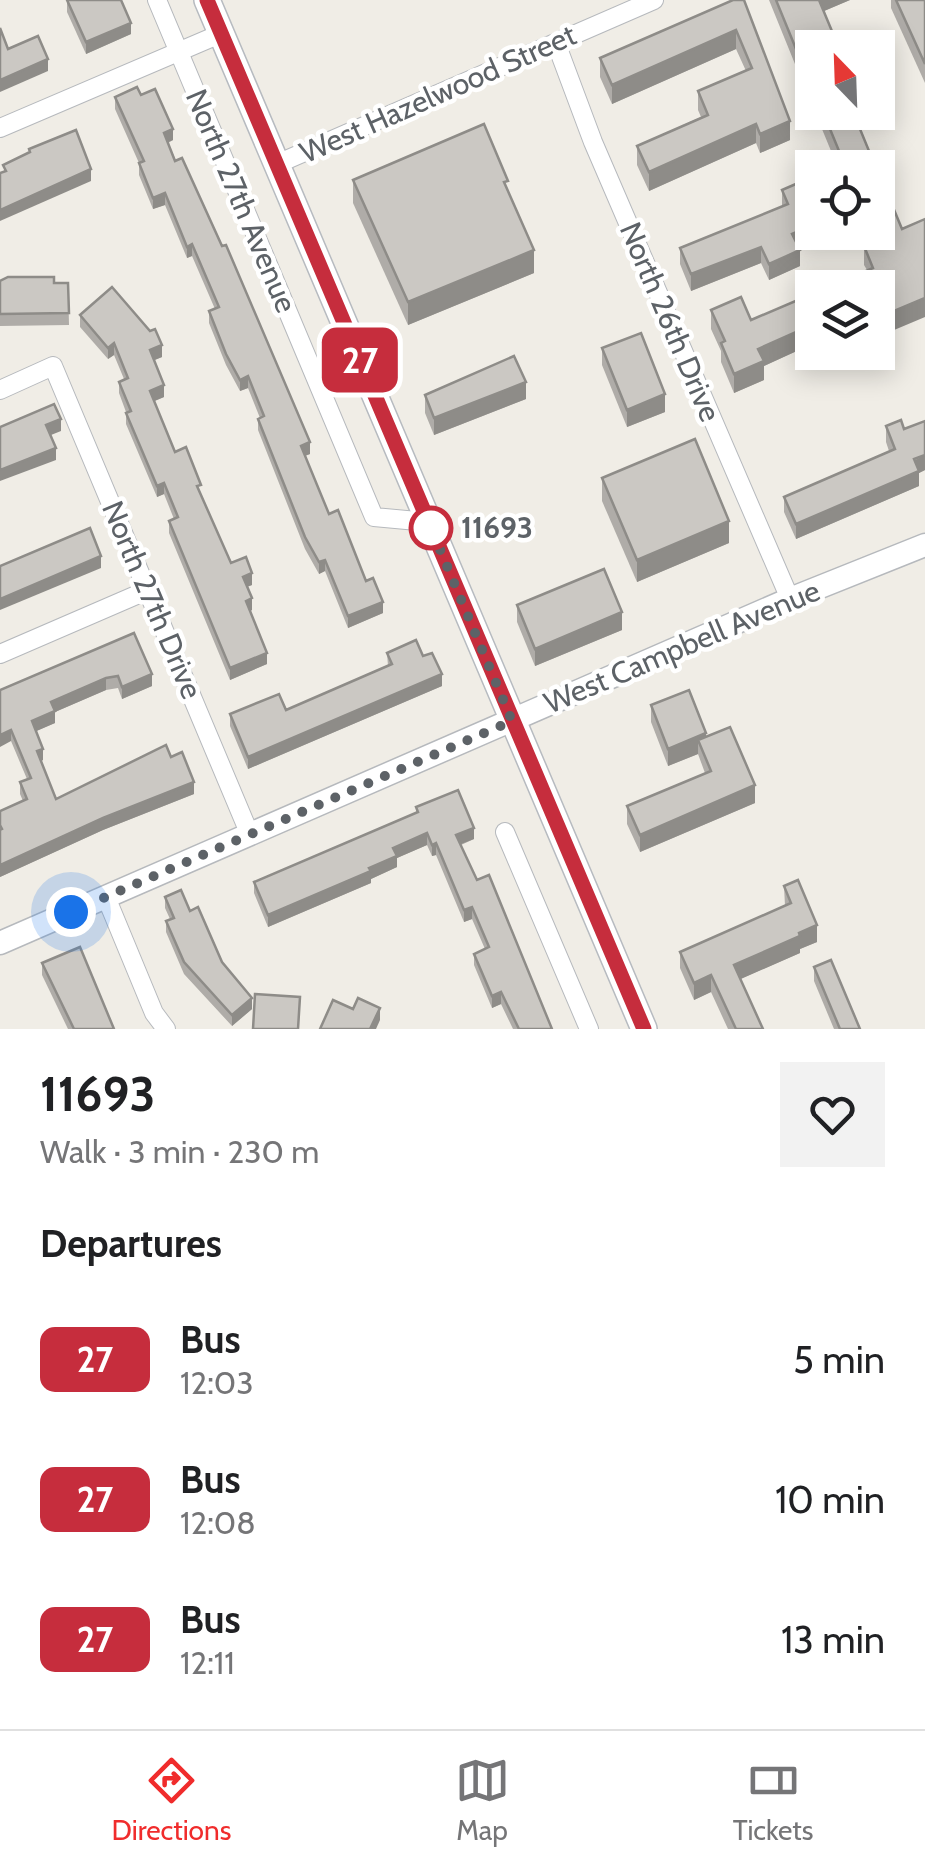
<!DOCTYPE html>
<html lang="en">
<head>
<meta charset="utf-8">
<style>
	body { margin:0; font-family:Cabin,sans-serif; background:#f2f2f2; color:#202124; height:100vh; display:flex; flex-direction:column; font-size:38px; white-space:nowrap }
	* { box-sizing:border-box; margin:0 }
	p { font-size:32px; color:#757577 }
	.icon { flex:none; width:55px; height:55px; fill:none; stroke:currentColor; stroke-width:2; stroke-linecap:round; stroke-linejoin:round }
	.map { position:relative; height:1029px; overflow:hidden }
	.drawer { display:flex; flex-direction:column; background:#fff; flex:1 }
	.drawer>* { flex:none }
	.badge { padding:0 20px; border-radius:15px; font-size:35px; line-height:65px }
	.needle { width:65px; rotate:337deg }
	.controls { position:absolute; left:795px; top:30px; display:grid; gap:20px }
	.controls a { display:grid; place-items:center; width:100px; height:100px; border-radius:0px; background:#fff; box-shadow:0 5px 25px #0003; font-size:50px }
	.you { position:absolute; width:50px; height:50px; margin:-25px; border:8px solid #fff; border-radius:50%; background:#1a73e8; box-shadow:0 0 0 15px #1a73e833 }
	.map>.badge { position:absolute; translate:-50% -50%; box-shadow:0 0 0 5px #fff }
	h2 { padding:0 40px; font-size:38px; line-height:90px }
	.round { display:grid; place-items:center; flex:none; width:105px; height:105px; border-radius:0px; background:#f2f2f2 }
	.summary { display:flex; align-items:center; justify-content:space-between; height:170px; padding:0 40px }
	h1 { font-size:48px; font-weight:700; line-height:75px }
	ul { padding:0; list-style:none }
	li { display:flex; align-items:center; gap:30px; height:140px; padding:0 40px }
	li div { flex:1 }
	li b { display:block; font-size:38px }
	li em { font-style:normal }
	li .badge { min-width:110px; font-weight:700; text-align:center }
	.menu { display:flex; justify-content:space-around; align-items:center; height:140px; border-top:2px solid #e0e0e0; background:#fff; font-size:28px; color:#757577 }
	.menu a { display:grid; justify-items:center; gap:5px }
	.menu .on { color:#f02c2c }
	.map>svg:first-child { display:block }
</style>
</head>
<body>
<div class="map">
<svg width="925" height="1029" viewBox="0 0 925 1029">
	<rect width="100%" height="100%" fill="#f0ede6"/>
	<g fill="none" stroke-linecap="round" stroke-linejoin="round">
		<defs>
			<g id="minor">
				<polyline points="157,0 374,517 428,522"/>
				<polyline points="556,43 593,142 790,599"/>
				<polyline points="0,128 220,34"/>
				<polyline points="277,164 654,0"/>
				<polyline points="0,390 53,366 250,835"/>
				<polyline points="0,654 148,590"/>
				<polyline points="505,832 589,1029"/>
				<polyline points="106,897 154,1013 166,1029"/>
			</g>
			<polyline id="tertiary" points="0,943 790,599 925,545"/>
			<polyline id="secondary" points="207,0 644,1029"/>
		</defs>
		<use href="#minor" stroke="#b6b9bd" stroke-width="20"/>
		<use href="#tertiary" stroke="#b6b9bd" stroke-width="25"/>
		<use href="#secondary" stroke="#b7bbc0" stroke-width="28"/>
		<use href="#minor" stroke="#fff" stroke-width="18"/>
		<use href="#tertiary" stroke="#fff" stroke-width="22"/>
		<use href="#secondary" stroke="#fff" stroke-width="25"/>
	</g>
	<g fill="#afaca8">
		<polygon points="67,0 131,34 86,54 67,12"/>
		<polygon points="733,0 790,140 760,153 756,143 649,191 637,165 637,146 701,117 698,110 698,91 746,71 736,49 612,104 600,77 600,58"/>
		<polygon points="769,0 850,0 824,11 812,48 812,106"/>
		<polygon points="891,0 925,0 925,83 891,8"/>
		<polygon points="141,95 173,140 168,143 310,454 305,456 329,514 383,613 348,628 325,571 319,574 305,549 258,430 258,419 260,418 248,388 240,391 226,365 209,323 209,311 215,309 192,256 187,258 165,205 153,209 139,175 139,163 115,109 115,97"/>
		<polygon points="815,112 854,112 876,168 838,168"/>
		<polygon points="353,180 508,191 534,273 408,325 353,203"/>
		<polygon points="782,190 812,225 811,225 811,242 798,247 800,266 769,280 761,263 691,291 680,264 680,248 782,206"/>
		<polygon points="902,229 887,333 879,315 878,316 878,288 864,265 864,246 870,243 865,232"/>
		<polygon points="0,281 68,283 69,325 0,326"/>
		<polygon points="812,294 812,344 764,366 764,380 734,393 721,362 721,351 711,329 711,310 751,320"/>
		<polygon points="80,315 162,357 154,360 164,397 154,401 175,452 201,496 231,563 252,585 247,587 252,610 250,611 267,664 230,680 169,533 169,521 174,519 164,494 157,497 126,424 126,412 119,393 119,382 124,379 114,355 108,359 80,327"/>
		<polygon points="602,348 665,412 627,427 602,365"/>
		<polygon points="425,395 526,399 434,435 425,413"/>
		<polygon points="925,421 925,470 919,473 919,486 796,539 784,512 784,497 889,451 886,442 886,426 904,429"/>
		<polygon points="602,478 729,543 637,582 602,501"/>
		<polygon points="517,605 622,630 535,666 517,622"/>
		<polygon points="134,633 152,686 122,699 118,688 106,690 55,712 55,723 36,731 43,760 41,761 56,799 171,757 194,794 103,830 0,877 0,811 23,801 20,794 20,782 27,779 11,741 0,690"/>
		<polygon points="387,653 423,656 442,686 248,769 230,726 230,714 286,710 388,666"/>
		<polygon points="651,705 706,737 755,803 640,852 627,824 627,806 705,773 698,754 668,766 651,722"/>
		<polygon points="416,807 474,839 461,845 477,880 552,1029 513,1029 501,1004 492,1008 474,965 474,954 485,949 472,919 464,922 436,855 432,856 427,845 397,858 397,867 371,879 371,883 268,927 254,893 254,882 416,813"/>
		<polygon points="784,886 817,942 800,949 800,953 740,979 763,1029 728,1029 711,992 694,1000 680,968 680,952 785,906"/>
		<polygon points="165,897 190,911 252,1009 232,1026 184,974 166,932 166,921 170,919 165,908"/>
		<polygon points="42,963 114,1029 68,1029 42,975"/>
		<polygon points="814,967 860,1029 834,1029 814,981"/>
	</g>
	<g fill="#8e8c88">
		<polygon points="817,0 850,0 817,14"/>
		<polygon points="131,23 131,34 86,54 86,42"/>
		<polygon points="736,30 736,49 612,104 612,85"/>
		<polygon points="48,59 48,71 0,92 0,80"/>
		<polygon points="790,121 790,140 760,153 760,134"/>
		<polygon points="756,124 756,143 649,191 649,172"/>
		<polygon points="173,129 173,140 164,144 164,133"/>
		<polygon points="91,169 91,181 0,221 0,210"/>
		<polygon points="165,193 165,205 153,209 153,198"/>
		<polygon points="812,209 812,225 805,228 805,212"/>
		<polygon points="811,226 811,242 792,250 792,234"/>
		<polygon points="192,244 192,256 187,258 187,247"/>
		<polygon points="761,247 761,263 691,291 691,274"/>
		<polygon points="534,250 534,273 408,325 408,302"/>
		<polygon points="800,250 800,266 769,280 769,264"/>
		<polygon points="879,296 879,315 878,316 878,297"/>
		<polygon points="925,298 925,317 887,333 887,314"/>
		<polygon points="812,325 812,344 764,366 764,380 734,393 734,374 758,349"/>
		<polygon points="114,343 114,355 108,359 108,348"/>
		<polygon points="162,345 162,357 150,362 150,350"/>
		<polygon points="248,376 248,388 240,391 240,380"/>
		<polygon points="526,382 526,399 434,435 434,418"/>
		<polygon points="164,385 164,397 150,403 150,391"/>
		<polygon points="665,394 665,412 627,427 627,410"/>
		<polygon points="61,419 61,431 46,437 46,425"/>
		<polygon points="310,442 310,454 301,457 301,446"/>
		<polygon points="56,448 56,460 0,481 0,470"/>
		<polygon points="925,455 925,470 919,473 919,486 796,539 796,524"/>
		<polygon points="164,483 164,494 157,497 157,486"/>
		<polygon points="729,521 729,543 637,582 637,560"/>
		<polygon points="101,556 101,568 0,610 0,599"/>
		<polygon points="325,560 325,571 319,574 319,562"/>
		<polygon points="252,573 252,585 243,588 243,577"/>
		<polygon points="252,598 252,610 246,613 246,601"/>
		<polygon points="383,602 383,613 348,628 348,616"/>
		<polygon points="622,612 622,630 535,666 535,649"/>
		<polygon points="267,653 267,664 230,680 230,668"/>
		<polygon points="152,674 152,686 122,699 122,687"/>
		<polygon points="442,674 442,686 248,769 248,757"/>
		<polygon points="106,678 106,690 55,712 55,723 32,733 32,721 51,702"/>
		<polygon points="11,730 11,741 0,747 0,735"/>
		<polygon points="706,733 706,751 698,740 698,754 668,766 668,749"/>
		<polygon points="43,749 43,760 37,763 37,751"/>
		<polygon points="194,782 194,794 103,830 0,877 0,865 103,818"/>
		<polygon points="755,785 755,803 640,852 640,835"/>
		<polygon points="474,828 474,839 456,846 456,835"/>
		<polygon points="427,833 427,845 397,858 397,867 371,879 371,883 268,927 268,915 369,868 393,848"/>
		<polygon points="436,843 436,855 432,856 432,845"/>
		<polygon points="472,907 472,919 464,922 464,910"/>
		<polygon points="817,925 817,942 800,949 800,953 734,982 734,965"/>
		<polygon points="711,975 711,992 694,1000 694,983"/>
		<polygon points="501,992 501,1004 492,1008 492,996"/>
		<polygon points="252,998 252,1009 232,1026 232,1015"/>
		<polygon points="380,1008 380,1020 376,1029 370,1029"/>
	</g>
	<g fill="#cbc8c3" stroke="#8e8c88" stroke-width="2.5">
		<polygon points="67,0 121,0 131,23 86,42"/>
		<polygon points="733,0 744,0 790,121 760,134 756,124 649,172 637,146 708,115 698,91 752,68 736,30 612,85 600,58"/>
		<polygon points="776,0 819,0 839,48 812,48 812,88"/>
		<polygon points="896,0 925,0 925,64"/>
		<polygon points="0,28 8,49 38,36 48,59 0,80"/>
		<polygon points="137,87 141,95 155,89 173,129 164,133 175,161 182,158 222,246 226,245 310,442 301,446 329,514 338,510 366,581 373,578 383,602 348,616 325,560 319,562 305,537 258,419 264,416 248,376 240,380 226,354 209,311 219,307 192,244 187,247 165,193 153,198 139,163 144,161 115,97"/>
		<polygon points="823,112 853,112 876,168 846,168"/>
		<polygon points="484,124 508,181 504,182 534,250 408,302 353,180"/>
		<polygon points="76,130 91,169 0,210 0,173 6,171 3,165 30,152 29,149"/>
		<polygon points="878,171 902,229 925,219 925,298 887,314 879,296 878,297 878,288 827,288 873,268 864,246 876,240 873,232 878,232"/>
		<polygon points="812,177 812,209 805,212 811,226 792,234 800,250 769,264 761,247 691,274 680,248 788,204 782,190"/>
		<polygon points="8,277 54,277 54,283 68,283 69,313 0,314 0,281"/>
		<polygon points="112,287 150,331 155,329 162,345 150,350 164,385 150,391 175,452 186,447 201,485 197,486 231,563 246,557 252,573 243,577 252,598 246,601 267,653 230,668 169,521 178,517 164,483 157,486 126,413 131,411 119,382 128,378 114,343 108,348 80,315"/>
		<polygon points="812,294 812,325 758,349 764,361 734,374 721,343 725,341 711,310 741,297 751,320"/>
		<polygon points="641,333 665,394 627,410 602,348"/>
		<polygon points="514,356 526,382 434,418 425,395"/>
		<polygon points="54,404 61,419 46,425 56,448 0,470 0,427"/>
		<polygon points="901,420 904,429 925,421 925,455 914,459 919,471 796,524 784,497 895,449 886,426"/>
		<polygon points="695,439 729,521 637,560 602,478"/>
		<polygon points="90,528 101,556 0,599 0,566"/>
		<polygon points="604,569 622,612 535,649 517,605"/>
		<polygon points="134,633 152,674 122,687 118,676 106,678 51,702 55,711 32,721 43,749 37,751 56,799 166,745 171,757 182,752 194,782 103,818 0,865 0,830 2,829 0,825 0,811 27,799 20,782 31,778 11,730 0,735 0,690"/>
		<polygon points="416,640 423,656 432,653 442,674 248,757 230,714 279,694 286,710 392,664 387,653"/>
		<polygon points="689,690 706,733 668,749 651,705"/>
		<polygon points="730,727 755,785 640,835 627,806 711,771 698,740"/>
		<polygon points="458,790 474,828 456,835 477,880 489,875 552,1029 519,1029 501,992 492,996 474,954 489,947 472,907 464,910 436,843 432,845 427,833 393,848 397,856 369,868 371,871 268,915 254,882 418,812 416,807"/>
		<polygon points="798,880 817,925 799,933 800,936 734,965 763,1029 736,1029 711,975 694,983 680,952 791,903 784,886"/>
		<polygon points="181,890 190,911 198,907 222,962 252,998 232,1015 184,962 166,921 174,918 165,897"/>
		<polygon points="80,947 114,1029 74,1029 42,963"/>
		<polygon points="831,960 860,1029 840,1029 814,967"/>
		<polygon points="255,994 300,997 298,1029 253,1029"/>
		<polygon points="358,998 380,1008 370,1029 320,1029 333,1000 353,1009"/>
	</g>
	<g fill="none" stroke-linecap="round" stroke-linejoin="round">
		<defs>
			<polyline id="line" points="207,0 644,1029"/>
		</defs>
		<use href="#line" stroke="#fff" stroke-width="22"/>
		<use href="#line" stroke="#c62d3d" stroke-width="15"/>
		<polyline stroke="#5d6267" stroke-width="10" stroke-dasharray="0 18" points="71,912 512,721 431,528"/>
	</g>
	<circle fill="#fff" stroke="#c62d3d" stroke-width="5" cx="431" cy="528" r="20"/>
	<g text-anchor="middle" stroke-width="9" stroke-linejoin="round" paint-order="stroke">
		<g font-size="30" fill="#5d6267" stroke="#fff">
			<text transform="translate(438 94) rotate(-24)" y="10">West Hazelwood Street</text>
			<text transform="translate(241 201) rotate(67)" y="10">North 27th Avenue</text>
			<text transform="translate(670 322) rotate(67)" y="10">North 26th Drive</text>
			<text transform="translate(152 600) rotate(67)" y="10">North 27th Drive</text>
			<text transform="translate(682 647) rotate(-23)" y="10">West Campbell Avenue</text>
		</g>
		<g font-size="30" font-weight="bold" fill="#5d6267" stroke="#fff" text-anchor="start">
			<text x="461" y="538">11693</text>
		</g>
	</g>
</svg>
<div class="controls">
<a><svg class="needle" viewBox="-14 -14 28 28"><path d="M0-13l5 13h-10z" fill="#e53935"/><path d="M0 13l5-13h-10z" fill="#757577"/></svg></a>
<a><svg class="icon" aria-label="locate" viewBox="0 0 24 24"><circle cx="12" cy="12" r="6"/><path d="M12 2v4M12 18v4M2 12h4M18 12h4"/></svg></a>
<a><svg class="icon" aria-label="layers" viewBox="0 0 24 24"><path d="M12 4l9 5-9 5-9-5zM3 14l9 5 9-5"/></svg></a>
</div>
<div class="you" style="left:71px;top:912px"></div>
<b class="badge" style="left:360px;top:360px;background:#c62d3d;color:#fff">27</b>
</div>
<section class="drawer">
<div class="summary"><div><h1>11693</h1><p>Walk · 3 min · 230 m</p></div><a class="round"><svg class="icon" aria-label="heart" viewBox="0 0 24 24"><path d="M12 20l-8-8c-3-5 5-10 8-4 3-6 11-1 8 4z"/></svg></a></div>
<h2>Departures</h2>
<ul>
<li><span class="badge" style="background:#c62d3d;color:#fff">27</span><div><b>Bus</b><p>12:03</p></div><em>5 min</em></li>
<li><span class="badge" style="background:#c62d3d;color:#fff">27</span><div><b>Bus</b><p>12:08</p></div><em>10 min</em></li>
<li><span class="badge" style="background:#c62d3d;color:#fff">27</span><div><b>Bus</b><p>12:11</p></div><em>13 min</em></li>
</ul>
</section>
<nav class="menu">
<a class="on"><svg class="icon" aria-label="directions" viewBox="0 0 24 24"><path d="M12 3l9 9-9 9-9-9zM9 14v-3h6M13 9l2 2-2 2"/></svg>Directions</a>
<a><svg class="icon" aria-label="map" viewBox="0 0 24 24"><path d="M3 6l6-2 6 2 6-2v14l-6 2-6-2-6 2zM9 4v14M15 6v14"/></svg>Map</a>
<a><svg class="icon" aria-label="tickets" viewBox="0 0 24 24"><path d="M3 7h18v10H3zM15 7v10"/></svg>Tickets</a>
</nav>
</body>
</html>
